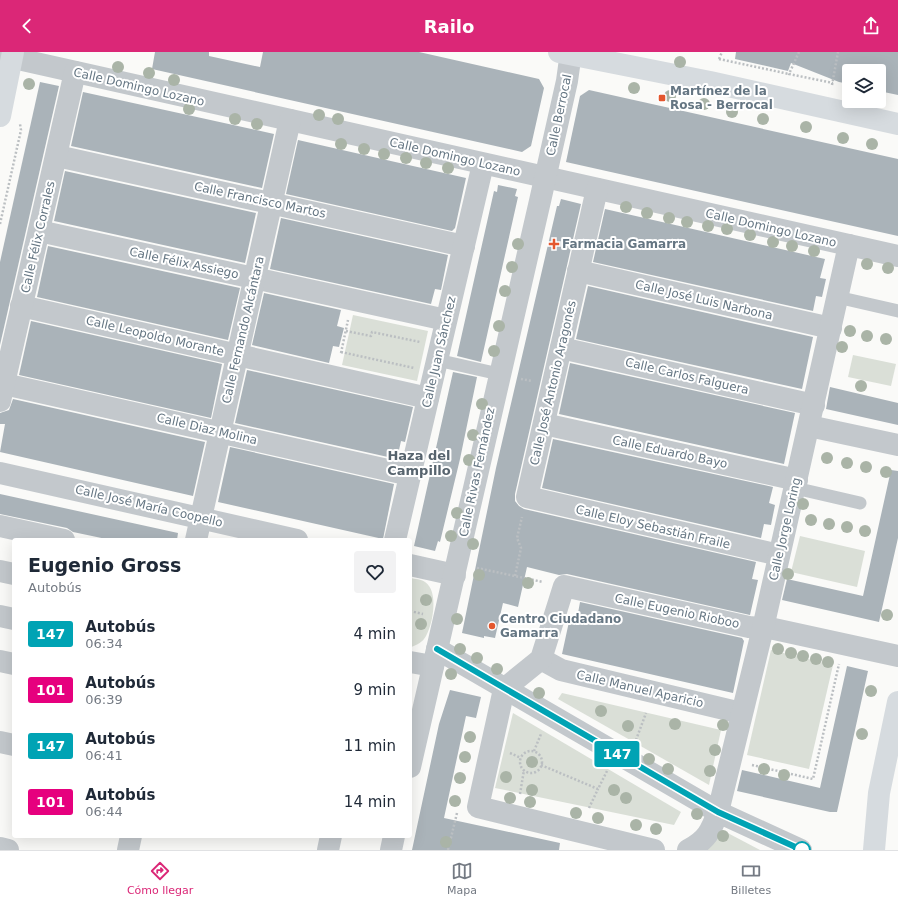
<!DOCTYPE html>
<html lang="es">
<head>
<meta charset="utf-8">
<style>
	body { margin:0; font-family:"DejaVu Sans",sans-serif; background:#f2f2f3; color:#1f2937; height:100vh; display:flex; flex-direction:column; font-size:15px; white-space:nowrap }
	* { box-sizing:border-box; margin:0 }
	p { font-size:13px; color:#747a83 }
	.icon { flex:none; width:22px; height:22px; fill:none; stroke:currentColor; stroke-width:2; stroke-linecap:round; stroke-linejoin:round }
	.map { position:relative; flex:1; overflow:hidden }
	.panel { position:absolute; left:12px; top:486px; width:400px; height:300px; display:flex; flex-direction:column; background:#fff; border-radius:4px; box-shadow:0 4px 16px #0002 }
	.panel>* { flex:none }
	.badge { padding:0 8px; border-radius:3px; font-size:14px; line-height:26px }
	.tools { position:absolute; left:842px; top:12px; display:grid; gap:8px }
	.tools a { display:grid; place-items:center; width:44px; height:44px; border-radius:4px; background:#fff; box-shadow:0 4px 16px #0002; font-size:20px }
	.map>.badge { position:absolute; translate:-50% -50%; box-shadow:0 0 0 2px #fff }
	.round { display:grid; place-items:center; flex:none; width:42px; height:42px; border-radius:4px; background:#f2f2f3 }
	.head { display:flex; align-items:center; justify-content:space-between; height:68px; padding:0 16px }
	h1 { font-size:19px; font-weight:800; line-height:30px }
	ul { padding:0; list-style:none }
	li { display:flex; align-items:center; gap:12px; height:56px; padding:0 16px }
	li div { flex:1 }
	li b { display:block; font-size:15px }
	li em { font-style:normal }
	li .badge { min-width:44px; font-weight:700; text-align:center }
	header { display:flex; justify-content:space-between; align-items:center; height:52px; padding:0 16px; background:#db2777; color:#fff; font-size:18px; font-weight:800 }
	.menu { display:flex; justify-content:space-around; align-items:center; height:56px; border-top:1px solid #e0e1e3; background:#fff; font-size:11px; color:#747a83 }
	.menu a { display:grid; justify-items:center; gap:2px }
	.menu .active { color:#db2777 }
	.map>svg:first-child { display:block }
</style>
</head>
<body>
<header><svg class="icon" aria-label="back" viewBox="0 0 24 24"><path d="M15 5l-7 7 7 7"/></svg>Railo<svg class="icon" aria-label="share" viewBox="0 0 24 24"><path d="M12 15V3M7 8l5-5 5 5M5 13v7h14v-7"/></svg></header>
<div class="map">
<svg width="898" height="798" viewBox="0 0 898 798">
	<rect width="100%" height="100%" fill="#fafaf8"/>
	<g fill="#dadfd7">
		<polygon points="353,263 428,279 417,329 342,313"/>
		<polygon points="853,303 896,312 891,334 848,325"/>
		<polygon points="800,484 865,499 857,535 791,520"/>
		<path d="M410 526C415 527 421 527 425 530 439 539 433 572 426 584 423 590 417 593 411 595Z"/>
		<polygon points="771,598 833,613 809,717 747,703"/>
		<polygon points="562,641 721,678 709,733 558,647"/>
		<polygon points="513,661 681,760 674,773 495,736"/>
		<polygon points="722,778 760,798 705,798"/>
	</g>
	<g fill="#aab3b9">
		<polygon points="155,0 209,0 209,4 260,15 263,0 419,0 539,27 544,36 531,94 522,100 152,17"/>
		<polygon points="736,0 898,0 898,43 879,39 879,19 849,19 849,32 839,30 791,11 788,19 735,7"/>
		<polygon points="40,30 59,34 0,293 0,210"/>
		<polygon points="589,38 898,107 898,184 566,110 580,44"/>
		<polygon points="83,40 274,82 262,136 71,94"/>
		<polygon points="298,88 466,126 455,176 452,179 286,142"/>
		<polygon points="65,119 256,161 245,211 54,169"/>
		<polygon points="498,133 517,137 515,144 518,145 481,310 457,304 494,139 497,140"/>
		<polygon points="561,147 581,152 515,442 515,449 519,454 524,457 756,510 752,527 758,528 750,563 567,522 559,523 527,515 518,555 503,551 495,586 484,584 484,586 462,581 496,416 557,154 559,154"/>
		<polygon points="605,157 825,207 820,226 826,227 822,245 816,244 813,259 593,210"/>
		<polygon points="281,166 448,203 441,238 435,237 431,252 270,217"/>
		<polygon points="48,194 240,236 228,288 37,245"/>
		<polygon points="588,234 813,285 802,337 576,287"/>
		<polygon points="264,241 341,258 337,274 344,276 339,295 333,294 329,311 252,293"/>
		<polygon points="31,269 222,312 211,366 19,323"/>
		<polygon points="570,311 795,361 784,412 559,362"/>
		<polygon points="247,318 413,355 405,390 401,389 397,407 235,371"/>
		<polygon points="453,320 477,325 460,407 440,490 438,489 435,499 414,494"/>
		<polygon points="830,335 898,351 898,373 826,357"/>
		<polygon points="13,347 205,390 193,444 0,400 5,372 0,372 0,361 9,358"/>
		<polygon points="553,387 773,435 769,451 775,453 771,473 764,472 761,486 542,436"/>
		<polygon points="230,395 394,432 383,487 218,450"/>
		<polygon points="891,418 898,419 898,486 879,570 782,548 787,527 863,544"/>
		<polygon points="0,442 178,481 177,488 111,488 73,480 67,476 0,462"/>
		<polygon points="580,550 742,586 744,589 733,641 562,602 570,565 577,567"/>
		<polygon points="847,614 868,619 837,760 830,760 737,739 742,718 820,736"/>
		<polygon points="450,638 481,645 476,666 466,664 444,766 560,791 559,798 412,798 439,672"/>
	</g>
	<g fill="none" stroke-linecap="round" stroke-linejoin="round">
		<g stroke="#bbbfc2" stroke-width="2.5" stroke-dasharray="2 2" stroke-linecap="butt">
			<polyline points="799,0 789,22 833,31"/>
			<polyline points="719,7 789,22"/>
			<polyline points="719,7 722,0"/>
			<polyline points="832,33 838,0"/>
			<polyline points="0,172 21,78 20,72"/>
			<polyline points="346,279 371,284 372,280 420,290"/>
			<polyline points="341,300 414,316"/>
			<polyline points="341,301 348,268"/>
			<polyline points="521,327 532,329"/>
			<polyline points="477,516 543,530"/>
			<polyline points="515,524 521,496 517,486 522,465"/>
			<polyline points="410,559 423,562"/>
			<polyline points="636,688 646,661"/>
			<polyline points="534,699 541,682"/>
			<circle cx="531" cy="710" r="11"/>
			<polyline points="510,701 521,706"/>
			<polyline points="541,713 598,737 607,719"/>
			<polyline points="752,713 813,727 839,612"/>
			<polyline points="520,742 524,718"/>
			<polyline points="589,756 598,737"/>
			<polyline points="448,798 457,761"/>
		</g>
		<g stroke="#c3c8cc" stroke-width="13">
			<polyline points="837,245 898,259"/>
			<polyline points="437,308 499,322"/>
			<polyline points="795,436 860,451"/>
		</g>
		<g stroke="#c3c8cc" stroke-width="22">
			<polyline points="0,3 898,204"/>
			<polyline points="57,104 464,194"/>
			<polyline points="597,137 527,445 779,503"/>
			<polyline points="39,179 446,268"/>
			<polyline points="578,219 831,276"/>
			<polyline points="21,254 428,346"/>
			<polyline points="561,296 814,353"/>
			<polyline points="4,332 410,423"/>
			<polyline points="0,349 75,20"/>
			<polyline points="544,372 797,428"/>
			<polyline points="809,374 898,393"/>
			<polyline points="0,421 297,488"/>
			<polyline points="0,474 64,488"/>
			<polyline points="196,488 290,68"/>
			<polyline points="395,488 483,112"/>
			<polyline points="410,513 455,523"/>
			<polyline points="0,519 14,522"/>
			<polyline points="0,564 14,567"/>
			<polyline points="437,597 718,760 801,798"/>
			<polyline points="541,607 561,618 741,661"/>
			<polyline points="0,609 14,612"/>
			<polyline points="410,610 433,614"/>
			<polyline points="0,690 14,693"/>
			<polyline points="410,715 540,149 567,29 571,0"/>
			<polyline points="0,796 8,798"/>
			<polyline points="128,798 131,784"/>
			<polyline points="328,798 331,784"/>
			<polyline points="391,798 394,784"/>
			<polyline points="654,798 478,755 504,637 541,607 564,534 749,575 774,577 898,604"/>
			<path d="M688 798C707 788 711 779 718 760L763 576 849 193"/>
		</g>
		<g stroke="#d6dbdf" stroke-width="22">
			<polyline points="559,0 710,30 898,72"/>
			<polyline points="874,798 879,741 898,650"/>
		</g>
		<polyline stroke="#d6dbdf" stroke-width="22" points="0,64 13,0"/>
	</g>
	<g fill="#aab4a7">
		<circle cx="680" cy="10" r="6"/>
		<circle cx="118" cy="15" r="6"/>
		<circle cx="149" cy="21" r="6"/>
		<circle cx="174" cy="28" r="6"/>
		<circle cx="29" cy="32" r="6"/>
		<circle cx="634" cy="36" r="6"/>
		<circle cx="670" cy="44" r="6"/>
		<circle cx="704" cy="52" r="6"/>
		<circle cx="189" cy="57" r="6"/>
		<circle cx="732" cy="60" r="6"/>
		<circle cx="319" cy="63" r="6"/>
		<circle cx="235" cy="67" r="6"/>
		<circle cx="338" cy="67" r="6"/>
		<circle cx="763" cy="67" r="6"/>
		<circle cx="257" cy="72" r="6"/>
		<circle cx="806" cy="75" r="6"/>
		<circle cx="843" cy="86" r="6"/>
		<circle cx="341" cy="92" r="6"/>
		<circle cx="872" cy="92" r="6"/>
		<circle cx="364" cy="97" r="6"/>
		<circle cx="384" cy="102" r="6"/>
		<circle cx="406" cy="106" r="6"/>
		<circle cx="426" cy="111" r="6"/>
		<circle cx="448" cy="116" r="6"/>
		<circle cx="626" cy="155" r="6"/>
		<circle cx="647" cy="161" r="6"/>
		<circle cx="669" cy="166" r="6"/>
		<circle cx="687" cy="170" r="6"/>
		<circle cx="708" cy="174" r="6"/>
		<circle cx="727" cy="177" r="6"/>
		<circle cx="750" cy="183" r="6"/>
		<circle cx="773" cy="190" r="6"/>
		<circle cx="518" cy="192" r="6"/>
		<circle cx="792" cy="194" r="6"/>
		<circle cx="814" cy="199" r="6"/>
		<circle cx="867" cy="212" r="6"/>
		<circle cx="512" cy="215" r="6"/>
		<circle cx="888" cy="216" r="6"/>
		<circle cx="505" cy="239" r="6"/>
		<circle cx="499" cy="274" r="6"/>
		<circle cx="850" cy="279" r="6"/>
		<circle cx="867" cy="284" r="6"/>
		<circle cx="886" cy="287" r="6"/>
		<circle cx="842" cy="295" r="6"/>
		<circle cx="494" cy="299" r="6"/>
		<circle cx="861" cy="334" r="6"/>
		<circle cx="482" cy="352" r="6"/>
		<circle cx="473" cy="383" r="6"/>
		<circle cx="827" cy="406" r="6"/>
		<circle cx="469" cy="408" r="6"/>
		<circle cx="847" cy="411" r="6"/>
		<circle cx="866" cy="415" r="6"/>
		<circle cx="886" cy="420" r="6"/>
		<circle cx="803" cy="452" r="6"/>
		<circle cx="457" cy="461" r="6"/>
		<circle cx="811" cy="468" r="6"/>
		<circle cx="829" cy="472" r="6"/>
		<circle cx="847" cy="475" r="6"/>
		<circle cx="865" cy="479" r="6"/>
		<circle cx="451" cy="484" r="6"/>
		<circle cx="473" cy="492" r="6"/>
		<circle cx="788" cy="522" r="6"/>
		<circle cx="479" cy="523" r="6"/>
		<circle cx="528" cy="531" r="6"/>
		<circle cx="426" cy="548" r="6"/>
		<circle cx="887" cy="563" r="6"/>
		<circle cx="457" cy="567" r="6"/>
		<circle cx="421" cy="572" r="6"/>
		<circle cx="460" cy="597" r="6"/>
		<circle cx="778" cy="597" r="6"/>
		<circle cx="791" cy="601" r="6"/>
		<circle cx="803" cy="604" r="6"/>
		<circle cx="477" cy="606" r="6"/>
		<circle cx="816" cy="607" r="6"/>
		<circle cx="828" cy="610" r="6"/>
		<circle cx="497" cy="617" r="6"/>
		<circle cx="451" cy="622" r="6"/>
		<circle cx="871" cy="639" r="6"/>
		<circle cx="539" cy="641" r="6"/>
		<circle cx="601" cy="659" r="6"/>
		<circle cx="675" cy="672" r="6"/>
		<circle cx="723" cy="673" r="6"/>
		<circle cx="628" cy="674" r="6"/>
		<circle cx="862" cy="682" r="6"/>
		<circle cx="470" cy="685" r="6"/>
		<circle cx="715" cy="698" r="6"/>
		<circle cx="465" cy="705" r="6"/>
		<circle cx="649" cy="707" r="6"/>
		<circle cx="532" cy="710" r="6"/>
		<circle cx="668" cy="717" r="6"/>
		<circle cx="764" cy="717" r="6"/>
		<circle cx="710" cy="719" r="6"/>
		<circle cx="784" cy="723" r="6"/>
		<circle cx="506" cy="725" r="6"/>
		<circle cx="460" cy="726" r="6"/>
		<circle cx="532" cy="738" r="6"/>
		<circle cx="614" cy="738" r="6"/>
		<circle cx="510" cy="746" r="6"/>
		<circle cx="626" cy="746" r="6"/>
		<circle cx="455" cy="749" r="6"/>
		<circle cx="530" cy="750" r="6"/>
		<circle cx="576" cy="761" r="6"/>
		<circle cx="697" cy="762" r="6"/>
		<circle cx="598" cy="766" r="6"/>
		<circle cx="636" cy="773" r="6"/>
		<circle cx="656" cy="777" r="6"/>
		<circle cx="723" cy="784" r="6"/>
		<circle cx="446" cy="790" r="6"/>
	</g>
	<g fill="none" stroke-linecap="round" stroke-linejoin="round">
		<defs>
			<polyline id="line" points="437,597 718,760 802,798"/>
		</defs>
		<use href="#line" stroke="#fff" stroke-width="9"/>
		<use href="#line" stroke="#00a3b4" stroke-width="6"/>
	</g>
	<g fill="#e4572e" stroke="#fff" stroke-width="1.5">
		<rect x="658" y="42" width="8" height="8" rx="2"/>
		<path d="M552 186h4v4h4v4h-4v4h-4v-4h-4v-4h4z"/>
		<circle cx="492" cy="574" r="4"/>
	</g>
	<circle fill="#fff" stroke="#00a3b4" stroke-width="2" cx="802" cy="798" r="8"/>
	<g text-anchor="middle" stroke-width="4" stroke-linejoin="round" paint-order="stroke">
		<g font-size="12" fill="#657683" stroke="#fff">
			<text transform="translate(139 35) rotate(13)" y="4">Calle Domingo Lozano</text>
			<text transform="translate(559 63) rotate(-78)" y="4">Calle Berrocal</text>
			<text transform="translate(455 105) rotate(13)" y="4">Calle Domingo Lozano</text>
			<text transform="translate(260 148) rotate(12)" y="4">Calle Francisco Martos</text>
			<text transform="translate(771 176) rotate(13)" y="4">Calle Domingo Lozano</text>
			<text transform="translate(38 185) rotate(-77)" y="4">Calle Félix Corrales</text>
			<text transform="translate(184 211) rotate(12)" y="4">Calle Félix Assiego</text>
			<text transform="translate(704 248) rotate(13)" y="4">Calle José Luis Narbona</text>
			<text transform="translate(243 278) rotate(-77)" y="4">Calle Fernando Alcántara</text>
			<text transform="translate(155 284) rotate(13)" y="4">Calle Leopoldo Morante</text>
			<text transform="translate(439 300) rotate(-77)" y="4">Calle Juan Sánchez</text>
			<text transform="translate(687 324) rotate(13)" y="4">Calle Carlos Falguera</text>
			<text transform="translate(553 331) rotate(-77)" y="4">Calle José Antonio Aragonés</text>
			<text transform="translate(207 377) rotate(13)" y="4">Calle Diaz Molina</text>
			<text transform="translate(670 400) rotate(12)" y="4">Calle Eduardo Bayo</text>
			<text transform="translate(477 420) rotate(-78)" y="4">Calle Rivas Fernández</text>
			<text transform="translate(149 454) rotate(13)" y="4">Calle José María Coopello</text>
			<text transform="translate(653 475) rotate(13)" y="4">Calle Eloy Sebastián Fraile</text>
			<text transform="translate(785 477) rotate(-77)" y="4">Calle Jorge Loring</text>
			<text transform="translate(677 559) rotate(12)" y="4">Calle Eugenio Rioboo</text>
			<text transform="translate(640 637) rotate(13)" y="4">Calle Manuel Aparicio</text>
		</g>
		<g font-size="12" font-weight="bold" fill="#657683" stroke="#fff" text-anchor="start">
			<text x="670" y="43">Martínez de la<tspan x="670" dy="14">Rosa - Berrocal</tspan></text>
			<text x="562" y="196">Farmacia Gamarra</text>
			<text x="500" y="571">Centro Ciudadano<tspan x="500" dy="14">Gamarra</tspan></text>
		</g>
		<g font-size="13" font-weight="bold" fill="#57646e" stroke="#fff">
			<text x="419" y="408">Haza del<tspan x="419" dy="15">Campillo</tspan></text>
		</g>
	</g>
</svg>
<div class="tools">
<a><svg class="icon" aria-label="layers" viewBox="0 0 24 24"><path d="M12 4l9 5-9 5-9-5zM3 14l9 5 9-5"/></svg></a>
</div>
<b class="badge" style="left:617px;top:702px;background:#00a3b4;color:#fff">147</b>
<section class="panel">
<div class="head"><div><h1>Eugenio Gross</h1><p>Autobús</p></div><a class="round"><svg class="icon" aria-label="heart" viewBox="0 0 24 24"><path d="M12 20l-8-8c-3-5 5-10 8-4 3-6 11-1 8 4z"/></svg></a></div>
<ul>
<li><span class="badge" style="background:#00a3b4;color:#fff">147</span><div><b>Autobús</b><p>06:34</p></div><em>4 min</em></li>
<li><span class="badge" style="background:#e6007e;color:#fff">101</span><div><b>Autobús</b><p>06:39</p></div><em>9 min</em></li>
<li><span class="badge" style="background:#00a3b4;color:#fff">147</span><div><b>Autobús</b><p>06:41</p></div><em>11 min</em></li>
<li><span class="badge" style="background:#e6007e;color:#fff">101</span><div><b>Autobús</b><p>06:44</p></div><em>14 min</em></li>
</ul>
</section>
</div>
<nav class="menu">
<a class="active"><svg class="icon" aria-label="directions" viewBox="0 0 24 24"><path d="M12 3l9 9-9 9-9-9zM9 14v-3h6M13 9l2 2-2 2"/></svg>Cómo llegar</a>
<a><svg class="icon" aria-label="map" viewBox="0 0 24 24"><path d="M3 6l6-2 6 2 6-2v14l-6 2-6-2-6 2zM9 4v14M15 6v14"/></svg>Mapa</a>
<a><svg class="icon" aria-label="tickets" viewBox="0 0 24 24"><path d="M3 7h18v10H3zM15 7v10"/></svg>Billetes</a>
</nav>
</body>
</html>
